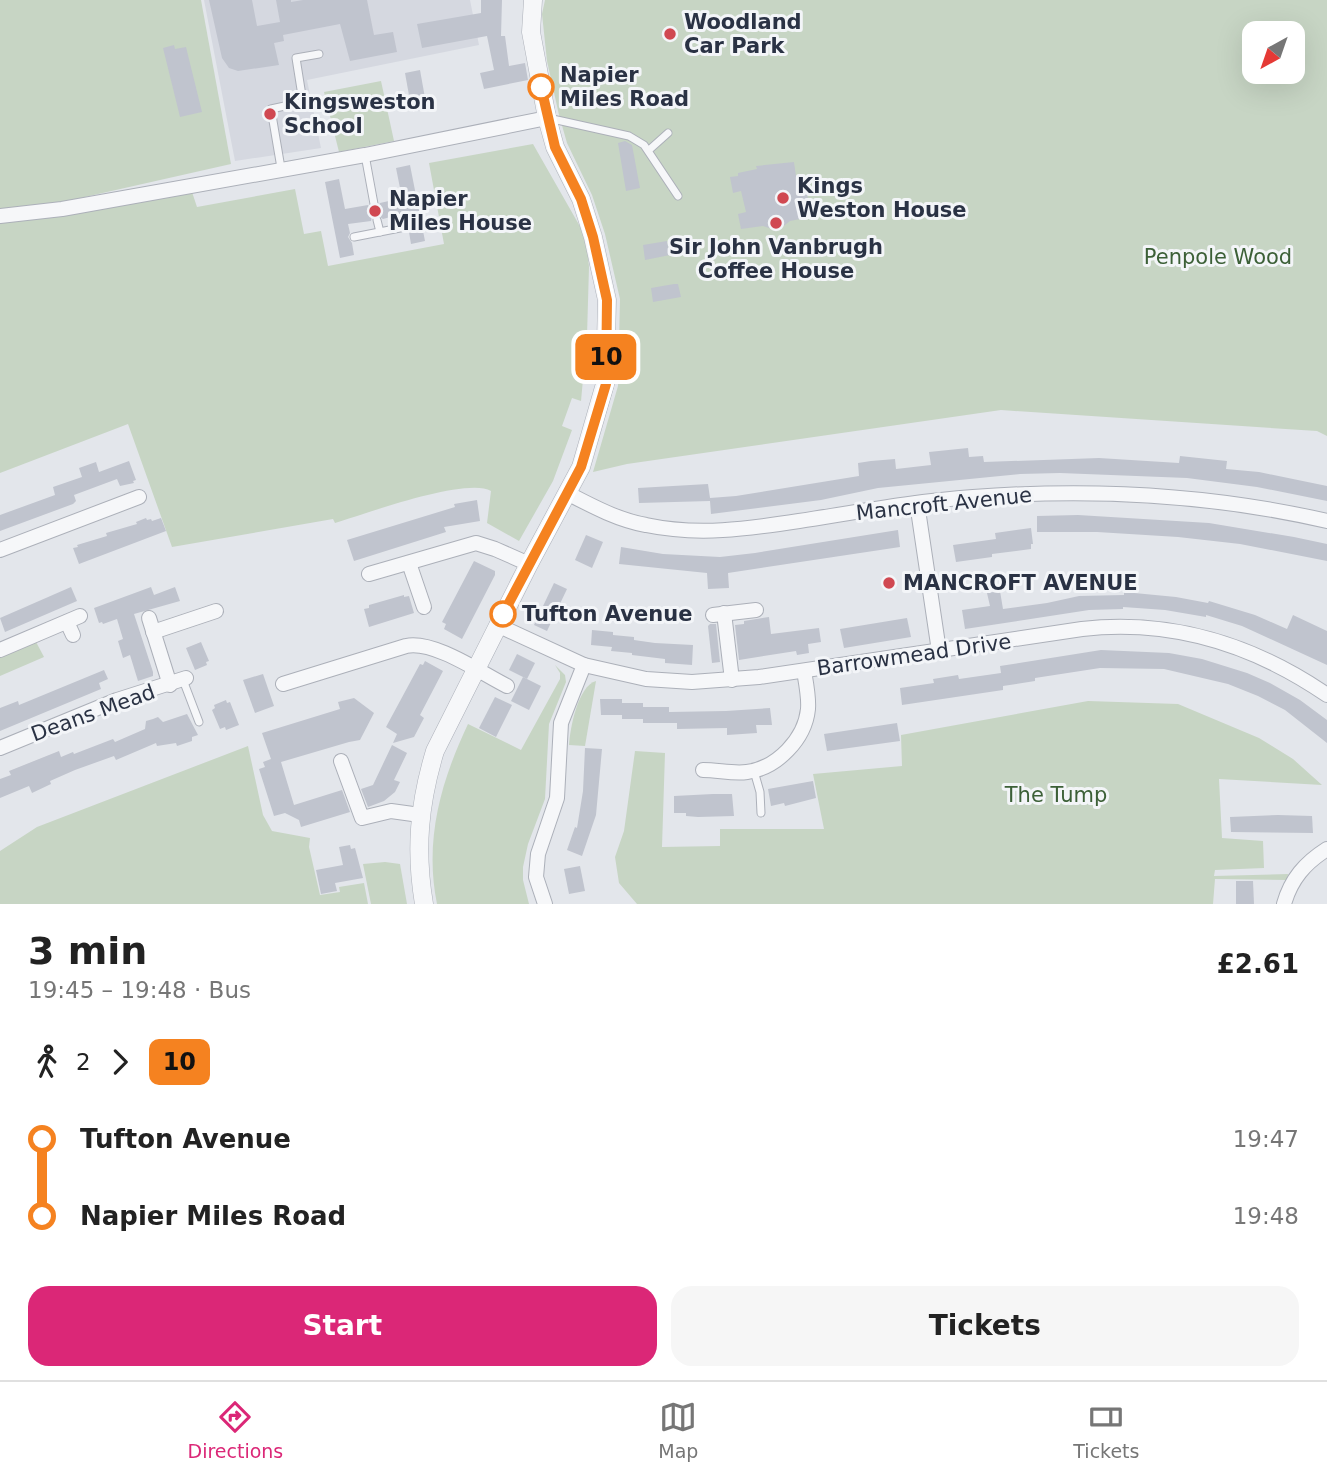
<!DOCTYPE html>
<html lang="en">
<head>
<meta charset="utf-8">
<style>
	body { margin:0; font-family:"DejaVu Sans",sans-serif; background:#f6f6f6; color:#222; height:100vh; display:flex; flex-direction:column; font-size:26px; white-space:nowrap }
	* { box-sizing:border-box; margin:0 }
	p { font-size:23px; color:#767676 }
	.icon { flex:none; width:38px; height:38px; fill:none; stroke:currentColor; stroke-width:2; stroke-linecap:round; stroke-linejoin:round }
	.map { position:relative; height:904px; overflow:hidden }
	.panel { display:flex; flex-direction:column; background:#fff; flex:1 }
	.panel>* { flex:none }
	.badge { padding:0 14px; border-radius:10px; font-size:24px; line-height:46px }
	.needle { width:46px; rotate:220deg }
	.fabs { position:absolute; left:1242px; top:21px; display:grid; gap:14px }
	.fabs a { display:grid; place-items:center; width:63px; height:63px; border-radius:14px; background:#fff; box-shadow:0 7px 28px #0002; font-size:35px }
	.map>.badge { position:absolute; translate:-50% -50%; box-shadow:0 0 0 4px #fff }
	.legs { display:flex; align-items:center; gap:10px; height:77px; padding:0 28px; font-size:23px }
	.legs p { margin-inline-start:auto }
	.headline { display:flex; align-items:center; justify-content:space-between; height:119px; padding:0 28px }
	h1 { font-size:38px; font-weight:700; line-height:52px }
	.cta { display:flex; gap:14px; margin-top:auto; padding:14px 28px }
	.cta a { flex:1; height:80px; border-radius:21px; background:#db2777; color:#fff; font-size:28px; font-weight:700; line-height:80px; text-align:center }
	.cta a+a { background:#f6f6f6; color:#222 }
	ul { padding:0 28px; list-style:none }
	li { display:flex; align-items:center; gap:24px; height:77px; font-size:26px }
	li i { display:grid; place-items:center; width:10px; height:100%; margin:0 9px; background:currentColor }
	li i::after { content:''; width:18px; height:18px; margin:-9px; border:5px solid; border-radius:50%; background:#fff }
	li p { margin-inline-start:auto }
	li:first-child i { background:linear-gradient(#0000 50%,currentColor 0) }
	li:last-child i { background:linear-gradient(currentColor 50%,#0000 0) }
	.menu { display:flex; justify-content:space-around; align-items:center; height:98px; border-top:2px solid #e0e0e0; background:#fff; font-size:19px; color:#767676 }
	.menu a { display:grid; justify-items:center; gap:4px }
	.menu .active { color:#db2777 }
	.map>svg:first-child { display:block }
</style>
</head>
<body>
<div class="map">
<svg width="1327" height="904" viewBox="0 0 1327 904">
	<rect width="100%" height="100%" fill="#e3e6eb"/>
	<polygon fill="#d5d8e0" points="204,0 470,0 479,45 307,80 321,148 235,161"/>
	<g fill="#c7d5c4" fill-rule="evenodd">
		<polygon points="0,0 201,0 231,164 45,206 0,211"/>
		<path d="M545 0H1327V436L1317 431 1001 410 627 464 593 472 618 386 620 299 605 234 592 195 567 143 559 115 547 61 542 14ZM1255 33H1293V72H1255Z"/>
		<polygon points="381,81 394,141 339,152 324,92"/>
		<path d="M533 144 586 237 589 267 587 336 581 401 572 398 562 426 572 430 553 481 519 541 487 523 491 491C466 477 365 514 335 523L333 519 172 547 128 424 0 473V222L192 192 197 207 295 189 304 234 321 231 328 266 444 244 429 163Z"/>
		<polygon points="35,640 44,657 0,676 0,656"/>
		<path d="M555 665 565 675 566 682 549 724 545 799 528 844 523 867V880L529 904H437C424 840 441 781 468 724L521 750 560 679V673Z"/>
		<path d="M596 681 585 746 569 745C570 728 578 686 596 681Z"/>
		<polygon points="1088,701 1178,704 1259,738 1293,759 1322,785 1219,779 1222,838 1263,841 1264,868 1215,870 1214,876 1288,874 1287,880 1215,879 1213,904 637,904 619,883 615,857 624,831 635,751 665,753 662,847 720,846 720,829 824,829 813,774 902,766 901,735"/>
		<polygon points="248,746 263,815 272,831 310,838 309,847 320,895 340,892 339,887 364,883 368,904 0,904 0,851 37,827"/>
		<polygon points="385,862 400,864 407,904 371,904 363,864"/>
	</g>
	<g fill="#c0c4ce">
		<polygon points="209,0 252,0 257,26 280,22 276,0 291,0 291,2 303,0 367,0 374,35 393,32 397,52 350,61 340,24 283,35 284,41 274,43 279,65 238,71 229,68 222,58"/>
		<polygon points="481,0 502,0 501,36 505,36 509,66 525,63 528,80 484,89 480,73 494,70 487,36 422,48 417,24 481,13"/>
		<polygon points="174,45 175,49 186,47 202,112 180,117 163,48"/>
		<polygon points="420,70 427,109 412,112 405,73"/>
		<polygon points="625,141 632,145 640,188 626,191 618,143"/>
		<polygon points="794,162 796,176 803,175 809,203 802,204 805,218 790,221 780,229 775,230 763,226 741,229 738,214 746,212 741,191 733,193 730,177 738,176 738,173 757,169 756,166"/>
		<polygon points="410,165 425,241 411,244 409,232 411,227 407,221 405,213 383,219 376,214 372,216 371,221 348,224 350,233 348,237 352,243 354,255 340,258 325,182 339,179 345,209 368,205 371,209 376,210 380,203 402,198 396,168"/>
		<polygon points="667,241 670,255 645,260 643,245"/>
		<polygon points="674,284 678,284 681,297 653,302 651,288"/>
		<polygon points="968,448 969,457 983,456 984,462 1099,458 1179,463 1180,456 1227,461 1226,469 1259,472 1327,486 1327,501 1257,487 1187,478 1060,473 1020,474 878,488 821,500 711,514 710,501 639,503 638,488 708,484 710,498 736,496 859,476 858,463 871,461 895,459 896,469 931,465 929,452"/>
		<polygon points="129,461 136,480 133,481 134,483 120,486 117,479 74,495 76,501 73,504 0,531 0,515 55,495 53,487 82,477 79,468 96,462 99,472"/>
		<polygon points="477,500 480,521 444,527 446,532 354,561 347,540 455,507 454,504"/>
		<polygon points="1078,515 1209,523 1294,537 1327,544 1327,561 1240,544 1178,537 1097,532 1037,532 1037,516"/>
		<polygon points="146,518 147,520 151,519 152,521 161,518 166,531 79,564 73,548 78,547 77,545 107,536 106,533 137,524 136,522"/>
		<polygon points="1031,528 1033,544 1031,544 1031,549 992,554 992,557 956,562 953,545 996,539 995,533"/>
		<polygon points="898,530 900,547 728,573 729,588 708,589 707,573 619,564 621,547 663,554 720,557 755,553"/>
		<polygon points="586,535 603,542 592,568 575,560"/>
		<polygon points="474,561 495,571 495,575 462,639 444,629 446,624 442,622"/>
		<polygon points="554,583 567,589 547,631 534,625"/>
		<polygon points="71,587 77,601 5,632 0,618"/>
		<polygon points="151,587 154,595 175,587 180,601 134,614 153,672 153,676 138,681 130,655 123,658 118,641 123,639 117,619 103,624 102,622 99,623 94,608"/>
		<polygon points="1000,591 1003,609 1047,603 1079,596 1124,595 1124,592 1176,597 1208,603 1209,601 1255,615 1287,629 1293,615 1327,631 1327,665 1242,626 1206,615 1206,617 1165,610 1123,607 1123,609 1089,610 965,629 962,610 990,606 987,593"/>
		<polygon points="404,595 404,597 409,596 414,613 369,627 364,609 369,608 369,605"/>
		<polygon points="769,617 771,634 819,628 821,642 808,644 809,653 797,655 796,651 739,660 735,625 744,624 744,621"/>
		<polygon points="907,618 911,637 844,648 840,629"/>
		<polygon points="710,624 716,624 720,662 712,663 708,626"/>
		<polygon points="592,630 613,632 613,635 634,637 634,640 655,643 693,645 692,665 665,663 665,659 632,655 632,653 611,651 612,647 591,645"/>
		<polygon points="201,642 209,661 206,662 207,665 195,670 186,648"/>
		<polygon points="1101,650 1169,653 1202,659 1247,673 1270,683 1300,700 1327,720 1327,743 1285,710 1258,696 1228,684 1164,669 1100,668 1035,678 1035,681 1003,686 1003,690 902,705 900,688 934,683 933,679 958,675 959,679 1001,673 1000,666"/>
		<polygon points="517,654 535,663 527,679 509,670"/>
		<polygon points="425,661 443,671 420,715 424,718 414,737 393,743 397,734 386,727 420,664 423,665"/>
		<polygon points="104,670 108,679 99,683 101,689 0,731 0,708 18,701 19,705"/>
		<polygon points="263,674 274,706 255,713 243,680"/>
		<polygon points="523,677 541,686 529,710 511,701"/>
		<polygon points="495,697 512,705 496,737 479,728"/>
		<polygon points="354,698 374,713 360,740 349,742 281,762 294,805 342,790 350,812 301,827 299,820 285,813 274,816 259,769 265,767 263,762 271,759 262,733 340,709 338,702"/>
		<polygon points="600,699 622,699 622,703 643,703 643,707 669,707 669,712 726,711 770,708 772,725 756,725 757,733 727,735 727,728 677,729 677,723 643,723 643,719 622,719 622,715 601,715"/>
		<polygon points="226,700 227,703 230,702 239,725 226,730 225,727 220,729 212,710 215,708 214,705"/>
		<polygon points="187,714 198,735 192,737 192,741 177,746 176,743 157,746 156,743 116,760 114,756 75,770 50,781 51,784 32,793 29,786 0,798 0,779 11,775 9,771 59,751 61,757 73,752 74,754 113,739 115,742 145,729 146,721 153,719 158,717 163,722"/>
		<polygon points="897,723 900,741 827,751 824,734"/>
		<polygon points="392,745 407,753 394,780 400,782 395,792 384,801 368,807 361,789 373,785"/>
		<polygon points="585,748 602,749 596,815 582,856 567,850 575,827 577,828 583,791"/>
		<polygon points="813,781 816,798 785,806 784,803 771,806 768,789"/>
		<polygon points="713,794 732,794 734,816 698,817 686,816 686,813 674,813 674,796"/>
		<polygon points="1278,815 1312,816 1313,833 1231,832 1230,817"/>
		<polygon points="350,845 351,849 355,848 363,878 335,883 337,891 321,894 316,870 343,865 339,847"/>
		<polygon points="580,866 585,891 569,894 564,869"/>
		<polygon points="1236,881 1253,881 1254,904 1236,904"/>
	</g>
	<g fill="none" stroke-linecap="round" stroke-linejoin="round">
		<defs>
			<g id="service">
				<polyline points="548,118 629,136 644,145 678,196"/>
				<polyline points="649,150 668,133"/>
				<polyline points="365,155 374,204"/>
				<polyline points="281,168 271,109 303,102 296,58 319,54"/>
				<polyline points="377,220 380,232"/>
				<polyline points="354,237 405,227"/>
				<polyline points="183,680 199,722"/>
				<polyline points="754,771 760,792 761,813"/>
			</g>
			<g id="minor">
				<polyline points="0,216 62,209 365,155 547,118"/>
				<path d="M567 493C592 506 618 520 646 525 698 536 747 529 799 521 857 512 915 501 973 497 1092 488 1210 494 1327 521"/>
				<polyline points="917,503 939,651"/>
				<polyline points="0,550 139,497"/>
				<polyline points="409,563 424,607"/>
				<polyline points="369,574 476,543 495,549 529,564"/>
				<polyline points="724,613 732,680"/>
				<polyline points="713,615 756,610"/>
				<polyline points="149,618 170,685"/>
				<polyline points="67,622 73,635"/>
				<path d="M497 625 584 665 646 679 692 682 759 677 1082 629C1171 619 1254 645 1327 695"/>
				<polyline points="153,632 216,611"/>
				<polyline points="0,650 80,616"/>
				<path d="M283 684 406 646C434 640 481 673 507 686"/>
				<polyline points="0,748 117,700 186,678"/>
				<polyline points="341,761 362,818 391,811 420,815"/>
				<path d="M703 770C718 770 733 774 747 772 777 768 805 739 808 709 809 697 806 683 804 671"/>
				<polyline points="545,904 536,877 538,854 557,798 561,723 584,665"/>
				<path d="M1284 904C1291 879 1305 863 1327 849"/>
			</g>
			<path id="tertiary" d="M424 904C415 850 419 804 435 751L529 564 581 467 605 384 607 300 593 237 581 199 555 147 547 118 531 32 533 0"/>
		</defs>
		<use href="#service" stroke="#acb0b9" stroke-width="9"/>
		<use href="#minor" stroke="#acb0b9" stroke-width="16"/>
		<use href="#tertiary" stroke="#acb0b9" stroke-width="19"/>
		<use href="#service" stroke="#f6f7f9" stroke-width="7"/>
		<use href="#minor" stroke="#f6f7f9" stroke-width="14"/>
		<use href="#tertiary" stroke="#f6f7f9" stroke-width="18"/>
	</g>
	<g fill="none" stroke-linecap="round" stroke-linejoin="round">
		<defs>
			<polyline id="line-1" points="503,614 581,467 606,384 607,300 593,237 581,199 555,147 541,87"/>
		</defs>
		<use href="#line-1" stroke="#fff" stroke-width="16"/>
		<use href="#line-1" stroke="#f58220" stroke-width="10"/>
	</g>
	<g fill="#d04851" stroke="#f3f5f8" stroke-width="2.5">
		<circle cx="670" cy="34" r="7"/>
		<circle cx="270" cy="114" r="7"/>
		<circle cx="783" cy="198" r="7"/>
		<circle cx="375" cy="211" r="7"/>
		<circle cx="776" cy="223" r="7"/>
		<circle cx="889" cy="583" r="7"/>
	</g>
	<g fill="#fff" stroke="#f58220" stroke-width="3.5">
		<circle cx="541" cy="87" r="12"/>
		<circle cx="503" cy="614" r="12"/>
	</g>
	<g text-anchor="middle" stroke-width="6" stroke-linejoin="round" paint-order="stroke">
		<g font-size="21" font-weight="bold" fill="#2a3244" stroke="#f3f5f8" text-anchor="start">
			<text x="684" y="29">Woodland<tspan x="684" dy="24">Car Park</tspan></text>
			<text x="284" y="109">Kingsweston<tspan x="284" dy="24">School</tspan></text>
			<text x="797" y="193">Kings<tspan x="797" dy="24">Weston House</tspan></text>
			<text x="389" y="206">Napier<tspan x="389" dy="24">Miles House</tspan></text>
			<text x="776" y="254" text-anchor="middle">Sir John Vanbrugh<tspan x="776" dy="24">Coffee House</tspan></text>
			<text x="903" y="590">MANCROFT AVENUE</text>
		</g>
		<g font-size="21" font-weight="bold" fill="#2a3244" stroke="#f3f5f8" text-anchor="start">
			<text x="560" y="82">Napier<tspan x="560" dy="24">Miles Road</tspan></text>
			<text x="522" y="621">Tufton Avenue</text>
		</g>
		<g font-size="21" fill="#3c6037" stroke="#f3f5f8">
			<text x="1218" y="264">Penpole Wood</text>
			<text x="1056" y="802">The Tump</text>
		</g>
		<g font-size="21" fill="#2a3244" stroke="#f3f5f8">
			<text transform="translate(944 504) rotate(-6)" y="7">Mancroft Avenue</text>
			<text transform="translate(914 655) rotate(-8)" y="7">Barrowmead Drive</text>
			<text transform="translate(93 713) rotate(-20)" y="7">Deans Mead</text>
		</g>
	</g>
</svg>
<div class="fabs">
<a><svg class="needle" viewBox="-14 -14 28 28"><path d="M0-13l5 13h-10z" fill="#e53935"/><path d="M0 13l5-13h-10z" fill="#767676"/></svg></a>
</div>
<b class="badge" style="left:606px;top:357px;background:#f58220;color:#111">10</b>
</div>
<section class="panel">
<div class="headline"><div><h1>3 min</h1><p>19:45 – 19:48 · Bus</p></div><b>£2.61</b></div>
<div class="legs"><svg class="icon" aria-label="walk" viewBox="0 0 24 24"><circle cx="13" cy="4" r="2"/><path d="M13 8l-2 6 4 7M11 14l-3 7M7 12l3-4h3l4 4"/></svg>2<svg class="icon" aria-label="forward" viewBox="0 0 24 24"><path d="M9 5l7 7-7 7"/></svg><b class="badge" style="background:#f58220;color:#111">10</b></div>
<ul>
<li><i style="color:#f58220"></i><b>Tufton Avenue</b><p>19:47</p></li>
<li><i style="color:#f58220"></i><b>Napier Miles Road</b><p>19:48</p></li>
</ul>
<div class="cta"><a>Start</a><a>Tickets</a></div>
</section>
<nav class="menu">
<a class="active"><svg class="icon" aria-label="directions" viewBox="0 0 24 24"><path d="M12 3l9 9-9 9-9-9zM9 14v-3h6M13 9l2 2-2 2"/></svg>Directions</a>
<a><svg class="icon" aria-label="map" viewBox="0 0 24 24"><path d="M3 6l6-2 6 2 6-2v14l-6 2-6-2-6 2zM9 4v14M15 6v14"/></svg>Map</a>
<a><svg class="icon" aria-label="tickets" viewBox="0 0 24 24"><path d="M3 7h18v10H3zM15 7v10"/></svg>Tickets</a>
</nav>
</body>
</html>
